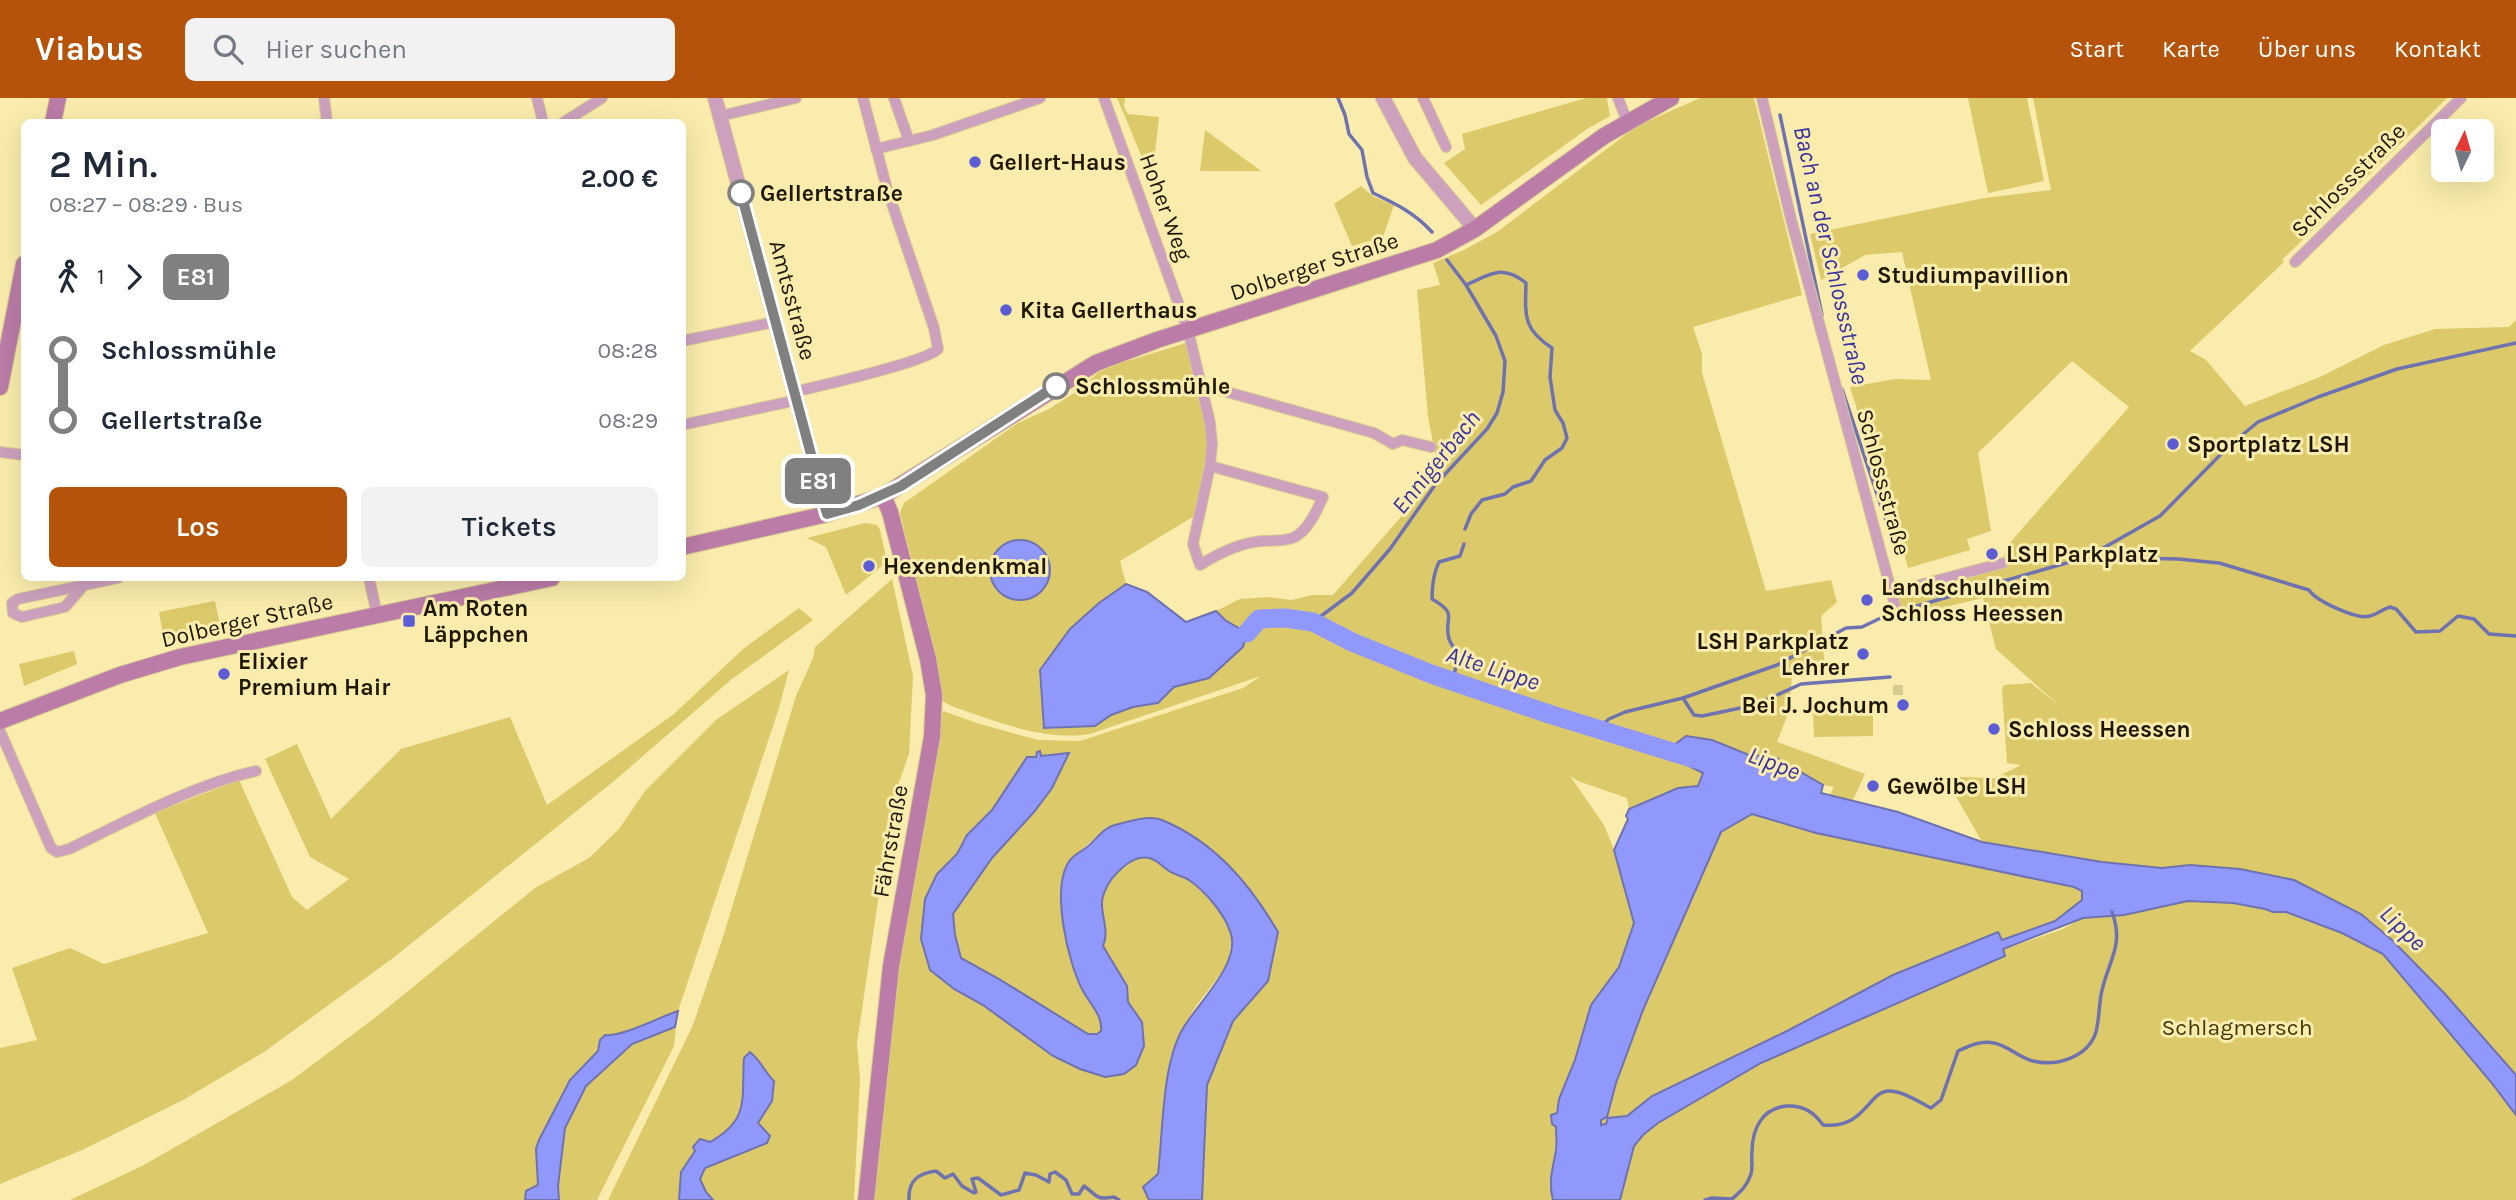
<!DOCTYPE html>
<html lang="de">
<head>
<meta charset="utf-8">
<style>
	body { margin:0; font-family:Karla,sans-serif; background:#f2f2f3; color:#1f2937; height:100vh; display:flex; flex-direction:column; font-size:26px; white-space:nowrap }
	* { box-sizing:border-box; margin:0 }
	p { font-size:23px; color:#747a83 }
	.icon { flex:none; width:38px; height:38px; fill:none; stroke:currentColor; stroke-width:2; stroke-linecap:round; stroke-linejoin:round }
	.map { position:relative; flex:1; overflow:hidden }
	.sheet { position:absolute; left:21px; top:21px; width:665px; height:462px; display:flex; flex-direction:column; background:#fff; border-radius:10px; box-shadow:0 7px 28px #0002 }
	.sheet>* { flex:none }
	.badge { padding:0 14px; border-radius:10px; font-size:24px; line-height:46px }
	.needle { width:46px; rotate:5deg }
	.tools { position:absolute; left:2431px; top:21px; display:grid; gap:14px }
	.tools a { display:grid; place-items:center; width:63px; height:63px; border-radius:10px; background:#fff; box-shadow:0 7px 28px #0002; font-size:35px }
	.map>.badge { position:absolute; translate:-50% -50%; box-shadow:0 0 0 4px #fff }
	.legs { display:flex; align-items:center; gap:10px; height:77px; padding:0 28px; font-size:23px }
	.legs p { margin-inline-start:auto }
	.overview { display:flex; align-items:center; justify-content:space-between; height:119px; padding:0 28px }
	h1 { font-size:38px; font-weight:600; line-height:52px }
	.button { display:flex; gap:14px; margin-top:auto; padding:14px 28px }
	.button a { flex:1; height:80px; border-radius:10px; background:#b45309; color:#fff; font-size:28px; font-weight:600; line-height:80px; text-align:center }
	.button a+a { background:#f2f2f3; color:#1f2937 }
	ul { padding:0 28px; list-style:none }
	li { display:flex; align-items:center; gap:24px; height:70px; font-size:26px }
	li i { display:grid; place-items:center; width:10px; height:100%; margin:0 9px; background:currentColor }
	li i::after { content:''; width:18px; height:18px; margin:-9px; border:5px solid; border-radius:50%; background:#fff }
	li p { margin-inline-start:auto }
	li:first-child i { background:linear-gradient(#0000 50%,currentColor 0) }
	li:last-child i { background:linear-gradient(currentColor 50%,#0000 0) }
	header { display:flex; align-items:center; gap:42px; box-sizing:border-box; height:98px; padding:0 35px; background:#b45309; color:#fff }
	header strong { font-size:33px }
	nav { display:flex; gap:38px; margin-inline-start:auto; font-size:24px }
	.search { width:490px; height:63px; background:#f2f2f3; display:flex; align-items:center; gap:18px; box-sizing:border-box; padding:0 24px; border-radius:10px; color:#747a83; font-size:26px }
	.map>svg:first-child { display:block }
</style>
</head>
<body>
<header>
<strong>Viabus</strong>
<div class="search"><svg class="icon" aria-label="search" viewBox="0 0 24 24"><circle cx="10" cy="10" r="6"/><path d="M15 15l6 6"/></svg>Hier suchen</div>
<nav><a>Start</a><a>Karte</a><a>Über uns</a><a>Kontakt</a></nav>
</header>
<div class="map">
<svg width="2516" height="1102" viewBox="0 0 2516 1102">
	<rect width="100%" height="100%" fill="#f9ecac"/>
	<g fill="#dcc96a">
		<polygon points="1117,0 1125,0 1124,9 1128,16 1159,19 1152,83"/>
		<polygon points="1586,0 1607,0 1610,18 1587,31 1481,107 1444,65 1465,51 1462,36"/>
		<path d="M1700 0H1754L1802 197 1693 229 1702 256V275L1766 493 1831 482 1837 504 1821 518 1825 574 1792 577 1789 613 1777 644 1865 676 1853 702 1830 697 1834 689 1823 687 1775 659 1749 657 1712 642 1698 688 1678 690 1629 711 1627 700 1578 683 1570 678 1604 727 1614 752 1634 825 1619 869 1591 907 1575 963 1559 1001 1552 1026 1556 1028C1556 1049 1553 1068 1549 1088L1733 971 1974 862 2063 831 2117 801 2152 769 2102 764 1982 744 1953 693 1960 679 1995 680 2021 667 2007 665 2002 591 2004 587 2031 585 2062 610 1996 551 1983 500 1903 519 1897 500 2002 471 2006 449 2129 309 2072 263 1978 355 1991 433 1967 441 1970 452 1908 470 1899 435 1893 426 1850 289 1895 281 1931 282 1902 154 1865 157 1821 182 1810 136 1984 100 2051 92 2033 0H2447L2285 159 2282 162 2284 164 2190 253 2206 262 2245 308 2320 279 2384 247 2435 231 2509 229 2516 222V1102H1202L1207 987 1233 923 1268 883 1278 834 1108 728C1099 738 1074 756 1069 765 1052 796 1067 860 1081 890 1088 905 1103 917 1101 933L1097 936H1088L999 881 961 860 955 837 953 816 992 760 1034 714 1052 690 1068 656 1040 659V653L1036 659 1026 660 992 712 967 737 957 756 937 776 925 801 921 841 930 872 953 891 983 907 1053 958 1142 925 1128 904 1127 888 1103 847 1106 840 1102 808 1103 796 1118 774 1138 760H1151L1168 773 1189 782 1216 807 1232 838 1228 866 1196 908 1180 935 1170 960 1158 1076 1143 1089 1149 1102H871L891 911 915 759 943 613 980 626 1038 642 1080 643 1243 590 1261 578 1090 636C1043 643 998 624 954 609L942 603 939 577 900 415 904 405 1018 325 1049 311 1076 294 1099 274 1121 265 1189 244 1210 352 1196 417 1120 463 1126 486 1070 531 1039 572 1044 631 1095 628 1111 617 1132 610 1159 606 1174 590 1209 580 1247 535 1225 522 1216 513 1240 501 1269 499 1291 502 1313 497H1333L1439 375 1428 319 1417 192 1440 187 1433 165 1464 152 1497 134 1637 28Z"/>
		<polygon points="1968,0 2027,0 2044,83 1988,95"/>
		<polygon points="1205,32 1261,73 1200,73"/>
		<polygon points="1361,88 1374,99 1394,107 1383,139 1352,148 1334,106"/>
		<polygon points="865,425 877,427 880,432 887,464 846,497 826,449 807,440"/>
		<polygon points="892,481 913,578 909,656 893,701 857,945 860,981 854,1102 608,1102 693,927 723,839 796,598 813,560 815,549"/>
		<polygon points="215,503 221,531 164,542 159,514"/>
		<polygon points="799,510 813,522 732,581 614,683 393,860 264,954 183,1002 82,1052 0,1086 0,950 37,942 12,870 70,850 104,866 208,835 155,715 239,682 292,799 307,812 349,781 310,759 265,661 297,646 331,721 401,651 510,619 547,707 674,616 743,551"/>
		<polygon points="74,553 77,566 24,588 19,566"/>
		<polygon points="789,572 779,610 678,913 674,948 597,1102 70,1102 142,1068 292,982 376,919 535,790 589,760 619,731 645,693 716,622"/>
		<polygon points="1873,608 1873,638 1814,639 1813,610"/>
		<polygon points="1752,715 1816,735 2074,789 2082,793 2082,802 2055,823 2002,842 1998,834 1893,877 1789,932 1652,998 1627,1018 1608,1020 1606,1026 1601,1027 1601,1022 1607,1019 1616,985 1643,912 1721,734"/>
	</g>
	<g fill="#9098fc" stroke="#6e72b1" stroke-width="2" fill-rule="evenodd">
		<circle cx="1020" cy="472" r="30"/>
		<polygon points="1126,486 1147,494 1186,524 1216,513 1225,522 1247,535 1243,549 1209,580 1174,589 1158,605 1133,609 1111,617 1095,628 1044,630 1040,572 1070,531 1099,505"/>
		<path d="M1686 638 1712 642 1749 657 1775 659 1823 687 1821 695 1898 714 1982 744 2102 764 2162 770 2190 767 2240 771 2294 782 2361 816 2392 842 2445 896 2516 977V1017L2491 984 2383 856 2342 835 2286 814H2273L2265 811 2233 805 2188 803 2124 817 2083 820 2003 851 2005 858 1761 965 1658 1025 1643 1037 1634 1048 1620 1102H1553C1548 1083 1553 1070 1556 1052 1557 1044 1556 1036 1556 1029L1552 1026 1551 1017 1557 1015 1559 1001 1575 962 1591 907 1619 869 1634 825 1614 752 1628 721 1626 718 1629 711 1678 690 1698 688 1703 675 1669 658 1670 650ZM1752 716 1816 735 2074 789 2082 793V802L2055 823 2002 842 1998 834 1893 877 1789 932 1652 998 1627 1018 1608 1020 1606 1026 1601 1027V1022L1607 1019 1616 985 1643 912 1721 734Z"/>
		<path d="M1040 653 1041 658 1069 655 1052 690 1034 714 992 760 953 816 955 837 961 860 999 881 1088 936H1097L1101 933C1103 917 1089 905 1082 891 1068 864 1050 789 1070 762 1074 757 1082 753 1087 749 1096 742 1104 729 1115 727 1130 723 1148 717 1162 722 1215 744 1250 786 1278 834L1268 883 1233 923 1207 987 1202 1102H1149L1143 1089 1158 1076C1163 1034 1162 970 1181 934 1195 907 1240 868 1231 836 1225 816 1206 794 1189 782 1183 778 1175 777 1169 773 1164 770 1158 763 1152 761 1133 753 1110 779 1104 795 1097 812 1111 831 1103 848L1127 888 1128 904 1142 924 1144 948 1136 967 1124 976 1105 979 1080 971 1053 958 983 907 954 891 930 872 921 841 925 801 937 776 957 756 967 737 992 712 1027 659H1036L1037 654Z"/>
		<path d="M678 913 675 929 632 946 586 988 565 1030 558 1088 559 1102H525L526 1093 538 1087 536 1051 539 1042 570 982 598 953 600 942 605 937C623 939 659 919 678 913Z"/>
		<path d="M750 954C761 963 764 973 774 983L772 1003 758 1025 770 1038 767 1045 705 1070 700 1081 706 1094 713 1102H679L681 1074 695 1053 693 1049 700 1041 710 1044C751 1021 741 1000 744 960Z"/>
	</g>
	<g fill="none" stroke-linecap="round" stroke-linejoin="round">
		<g stroke="#6e72b1" stroke-width="3.5">
			<path d="M1338 0 1345 17 1349 36 1362 52 1367 79 1373 95C1396 106 1415 115 1432 134"/>
			<polyline points="1780,17 1822,217"/>
			<polyline points="1842,291 1887,426"/>
			<path d="M1465 431 1471 416 1482 402 1505 396 1513 389 1531 383 1545 362 1562 350 1567 340 1563 325 1555 312 1550 279 1552 250C1523 231 1525 218 1526 185 1502 166 1491 176 1466 187"/>
			<polyline points="2089,458 2160,418 2230,347 2258,324 2318,299 2397,271 2516,245"/>
			<polyline points="1313,524 1352,495 1390,451 1435,387 1487,331 1497,315 1503,294 1505,263 1496,238 1466,187 1447,162"/>
			<path d="M1453 583 1458 557C1456 553 1451 546 1449 541 1443 519 1460 517 1432 501 1432 487 1433 476 1439 464L1460 458 1464 446"/>
			<polyline points="1683,600 1694,617 1702,618 1755,607 1801,586 1890,579"/>
			<path d="M1597 631 1609 621 1625 614 1683 600 1777 567 1846 530 1862 529 1889 516 2087 459 2178 461 2219 465 2309 492C2316 503 2357 522 2370 518 2376 517 2383 511 2390 509L2396 511 2416 534 2440 533 2458 518 2474 521 2489 536 2516 538"/>
			<path d="M909 1102C908 1083 918 1075 936 1073L945 1080 953 1076 962 1088 974 1095 976 1094 972 1081 978 1080 1001 1097 1019 1092 1025 1075 1036 1077 1049 1084 1050 1076 1055 1074 1066 1082 1072 1096H1079L1084 1088C1098 1098 1095 1102 1114 1099L1119 1102"/>
			<path d="M1705 1102 1712 1100 1732 1101C1741 1093 1747 1088 1751 1076 1753 1069 1751 1061 1752 1054 1752 1031 1762 1010 1787 1008 1803 1007 1815 1015 1823 1027 1866 1031 1868 993 1889 993 1903 993 1919 1004 1931 1010L1941 1002 1958 953C1969 948 1981 942 1994 945 2009 948 2019 960 2033 963 2057 969 2088 959 2096 934 2099 922 2099 909 2101 897 2107 864 2125 849 2112 814"/>
		</g>
		<polyline stroke="#9098fc" stroke-width="19" points="1247,535 1259,521 1285,520 1313,524 1352,544 1431,576 1549,616 1695,661"/>
		<polyline stroke="#d8cc92" stroke-width="10" stroke-dasharray="10 5" stroke-linecap="butt" points="1898,587 1898,599"/>
		<defs>
			<g id="minor">
				<polyline points="324,0 327,24"/>
				<polyline points="537,0 543,24"/>
				<polyline points="894,0 909,43"/>
				<path d="M1104 0 1188 232 1210 325 1212 346 1210 368 1193 446 1200 467C1219 455 1239 445 1262 443 1272 442 1285 444 1295 439 1309 431 1317 412 1323 399L1210 368"/>
				<polyline points="1423,0 1446,49"/>
				<polyline points="1618,0 1627,23"/>
				<polyline points="1762,0 1791,121 1898,518"/>
				<polyline points="720,18 796,0"/>
				<polyline points="564,24 602,0"/>
				<polyline points="876,51 933,37 1040,0"/>
				<polyline points="2295,164 2461,0"/>
				<polyline points="682,243 775,224"/>
				<polyline points="1202,287 1374,335 1393,346 1402,342 1431,349"/>
				<path d="M794 294C819 288 926 264 938 251L934 230 887 91 863 0"/>
				<polyline points="682,327 797,302"/>
				<polyline points="0,354 24,357"/>
				<polyline points="369,480 377,517"/>
				<polyline points="84,487 65,509 22,519 13,515 12,505 18,501 118,480"/>
				<polyline points="1893,494 2003,465"/>
				<path d="M0 633 51 750 57 754 69 751C125 724 195 686 256 673"/>
			</g>
			<g id="tertiary">
				<polyline points="715,0 827,416"/>
				<polyline points="1383,0 1415,60 1475,131"/>
			</g>
			<g id="secondary">
				<polyline points="53,24 58,0"/>
				<polyline points="0,289 24,166"/>
				<polyline points="682,449 827,416 883,398 1096,265 1157,242 1437,152 1475,131 1604,38 1671,0"/>
				<polyline points="0,623 120,577 180,559 552,480"/>
				<polyline points="866,1102 891,868 932,639 934,597 928,561 890,414 883,398"/>
			</g>
		</defs>
		<use href="#minor" stroke="#d6ca91" stroke-width="12"/>
		<use href="#tertiary" stroke="#d6ca91" stroke-width="16"/>
		<use href="#secondary" stroke="#d6ca91" stroke-width="18"/>
		<use href="#minor" stroke="#cda1be" stroke-width="10"/>
		<use href="#tertiary" stroke="#cda1be" stroke-width="14"/>
		<use href="#secondary" stroke="#bb7ca8" stroke-width="16"/>
	</g>
	<g fill="none" stroke-linecap="round" stroke-linejoin="round">
		<defs>
			<polyline id="line-1" points="741,95 827,416 859,407 901,388 1056,288"/>
		</defs>
		<use href="#line-1" stroke="#fff" stroke-width="16"/>
		<use href="#line-1" stroke="#808080" stroke-width="10"/>
	</g>
	<g fill="#5c5dd5" stroke="#f9ecac" stroke-width="2.5">
		<circle cx="975" cy="64" r="7"/>
		<circle cx="1863" cy="177" r="7"/>
		<circle cx="1006" cy="212" r="7"/>
		<circle cx="2173" cy="346" r="7"/>
		<circle cx="1992" cy="456" r="7"/>
		<circle cx="869" cy="468" r="7"/>
		<circle cx="1867" cy="502" r="7"/>
		<rect x="402" y="516" width="14" height="14" rx="3.5"/>
		<circle cx="1863" cy="556" r="7"/>
		<circle cx="224" cy="576" r="7"/>
		<circle cx="1903" cy="607" r="7"/>
		<circle cx="1994" cy="631" r="7"/>
		<circle cx="1873" cy="688" r="7"/>
	</g>
	<g fill="#fff" stroke="#808080" stroke-width="3.5">
		<circle cx="741" cy="95" r="12"/>
		<circle cx="1056" cy="288" r="12"/>
	</g>
	<g text-anchor="middle" stroke-width="6" stroke-linejoin="round" paint-order="stroke">
		<g font-size="23" font-weight="bold" fill="#1d1801" stroke="#f9ecac" text-anchor="start">
			<text x="989" y="72">Gellert-Haus</text>
			<text x="1877" y="185">Studiumpavillion</text>
			<text x="1020" y="220">Kita Gellerthaus</text>
			<text x="2187" y="354">Sportplatz LSH</text>
			<text x="2006" y="464">LSH Parkplatz</text>
			<text x="883" y="476">Hexendenkmal</text>
			<text x="1881" y="497">Landschulheim<tspan x="1881" dy="26">Schloss Heessen</tspan></text>
			<text x="423" y="518">Am Roten<tspan x="423" dy="26">Läppchen</tspan></text>
			<text x="1849" y="551" text-anchor="end">LSH Parkplatz<tspan x="1849" dy="26">Lehrer</tspan></text>
			<text x="238" y="571">Elixier<tspan x="238" dy="26">Premium Hair</tspan></text>
			<text x="1889" y="615" text-anchor="end">Bei J. Jochum</text>
			<text x="2008" y="639">Schloss Heessen</text>
			<text x="1887" y="696">Gewölbe LSH</text>
		</g>
		<g font-size="23" fill="#1d1801" stroke="#f9ecac">
			<text transform="translate(2348 82) rotate(-45)" y="8">Schlossstraße</text>
			<text transform="translate(1166 109) rotate(70)" y="8">Hoher Weg</text>
			<text transform="translate(1314 168) rotate(-18)" y="8">Dolberger Straße</text>
			<text transform="translate(793 202) rotate(75)" y="8">Amtsstraße</text>
			<text transform="translate(1884 384) rotate(75)" y="8">Schlossstraße</text>
			<text transform="translate(247 522) rotate(-13)" y="8">Dolberger Straße</text>
			<text transform="translate(890 743) rotate(-80)" y="8">Fährstraße</text>
		</g>
		<g font-size="23" font-weight="bold" fill="#1d1801" stroke="#f9ecac" text-anchor="start">
			<text x="760" y="103">Gellertstraße</text>
			<text x="1075" y="296">Schlossmühle</text>
		</g>
		<g font-size="23" fill="#403600" stroke="#f9ecac">
			<text x="2237" y="937">Schlagmersch</text>
		</g>
		<g font-size="24" font-style="italic" fill="#3a32a3" stroke="#f9ecac">
			<text transform="translate(1831 157) rotate(77)" y="8">Bach an der Schlossstraße</text>
			<text transform="translate(1436 364) rotate(-51)" y="8">Ennigerbach</text>
			<text transform="translate(1493 570) rotate(18)" y="8">Alte Lippe</text>
			<text transform="translate(1774 665) rotate(21)" y="8">Lippe</text>
			<text transform="translate(2403 830) rotate(44)" y="8">Lippe</text>
		</g>
	</g>
</svg>
<div class="tools">
<a><svg class="needle" viewBox="-14 -14 28 28"><path d="M0-13l5 13h-10z" fill="#e53935"/><path d="M0 13l5-13h-10z" fill="#747a83"/></svg></a>
</div>
<b class="badge" style="left:818px;top:383px;background:#808080;color:#fff">E81</b>
<section class="sheet">
<div class="overview"><div><h1>2 Min.</h1><p>08:27 – 08:29 · Bus</p></div><b>2.00 €</b></div>
<div class="legs"><svg class="icon" aria-label="walk" viewBox="0 0 24 24"><circle cx="13" cy="4" r="2"/><path d="M13 8l-2 6 4 7M11 14l-3 7M7 12l3-4h3l4 4"/></svg>1<svg class="icon" aria-label="forward" viewBox="0 0 24 24"><path d="M9 5l7 7-7 7"/></svg><b class="badge" style="background:#808080;color:#fff">E81</b></div>
<ul>
<li><i style="color:#808080"></i><b>Schlossmühle</b><p>08:28</p></li>
<li><i style="color:#808080"></i><b>Gellertstraße</b><p>08:29</p></li>
</ul>
<div class="button"><a>Los</a><a>Tickets</a></div>
</section>
</div>
</body>
</html>
